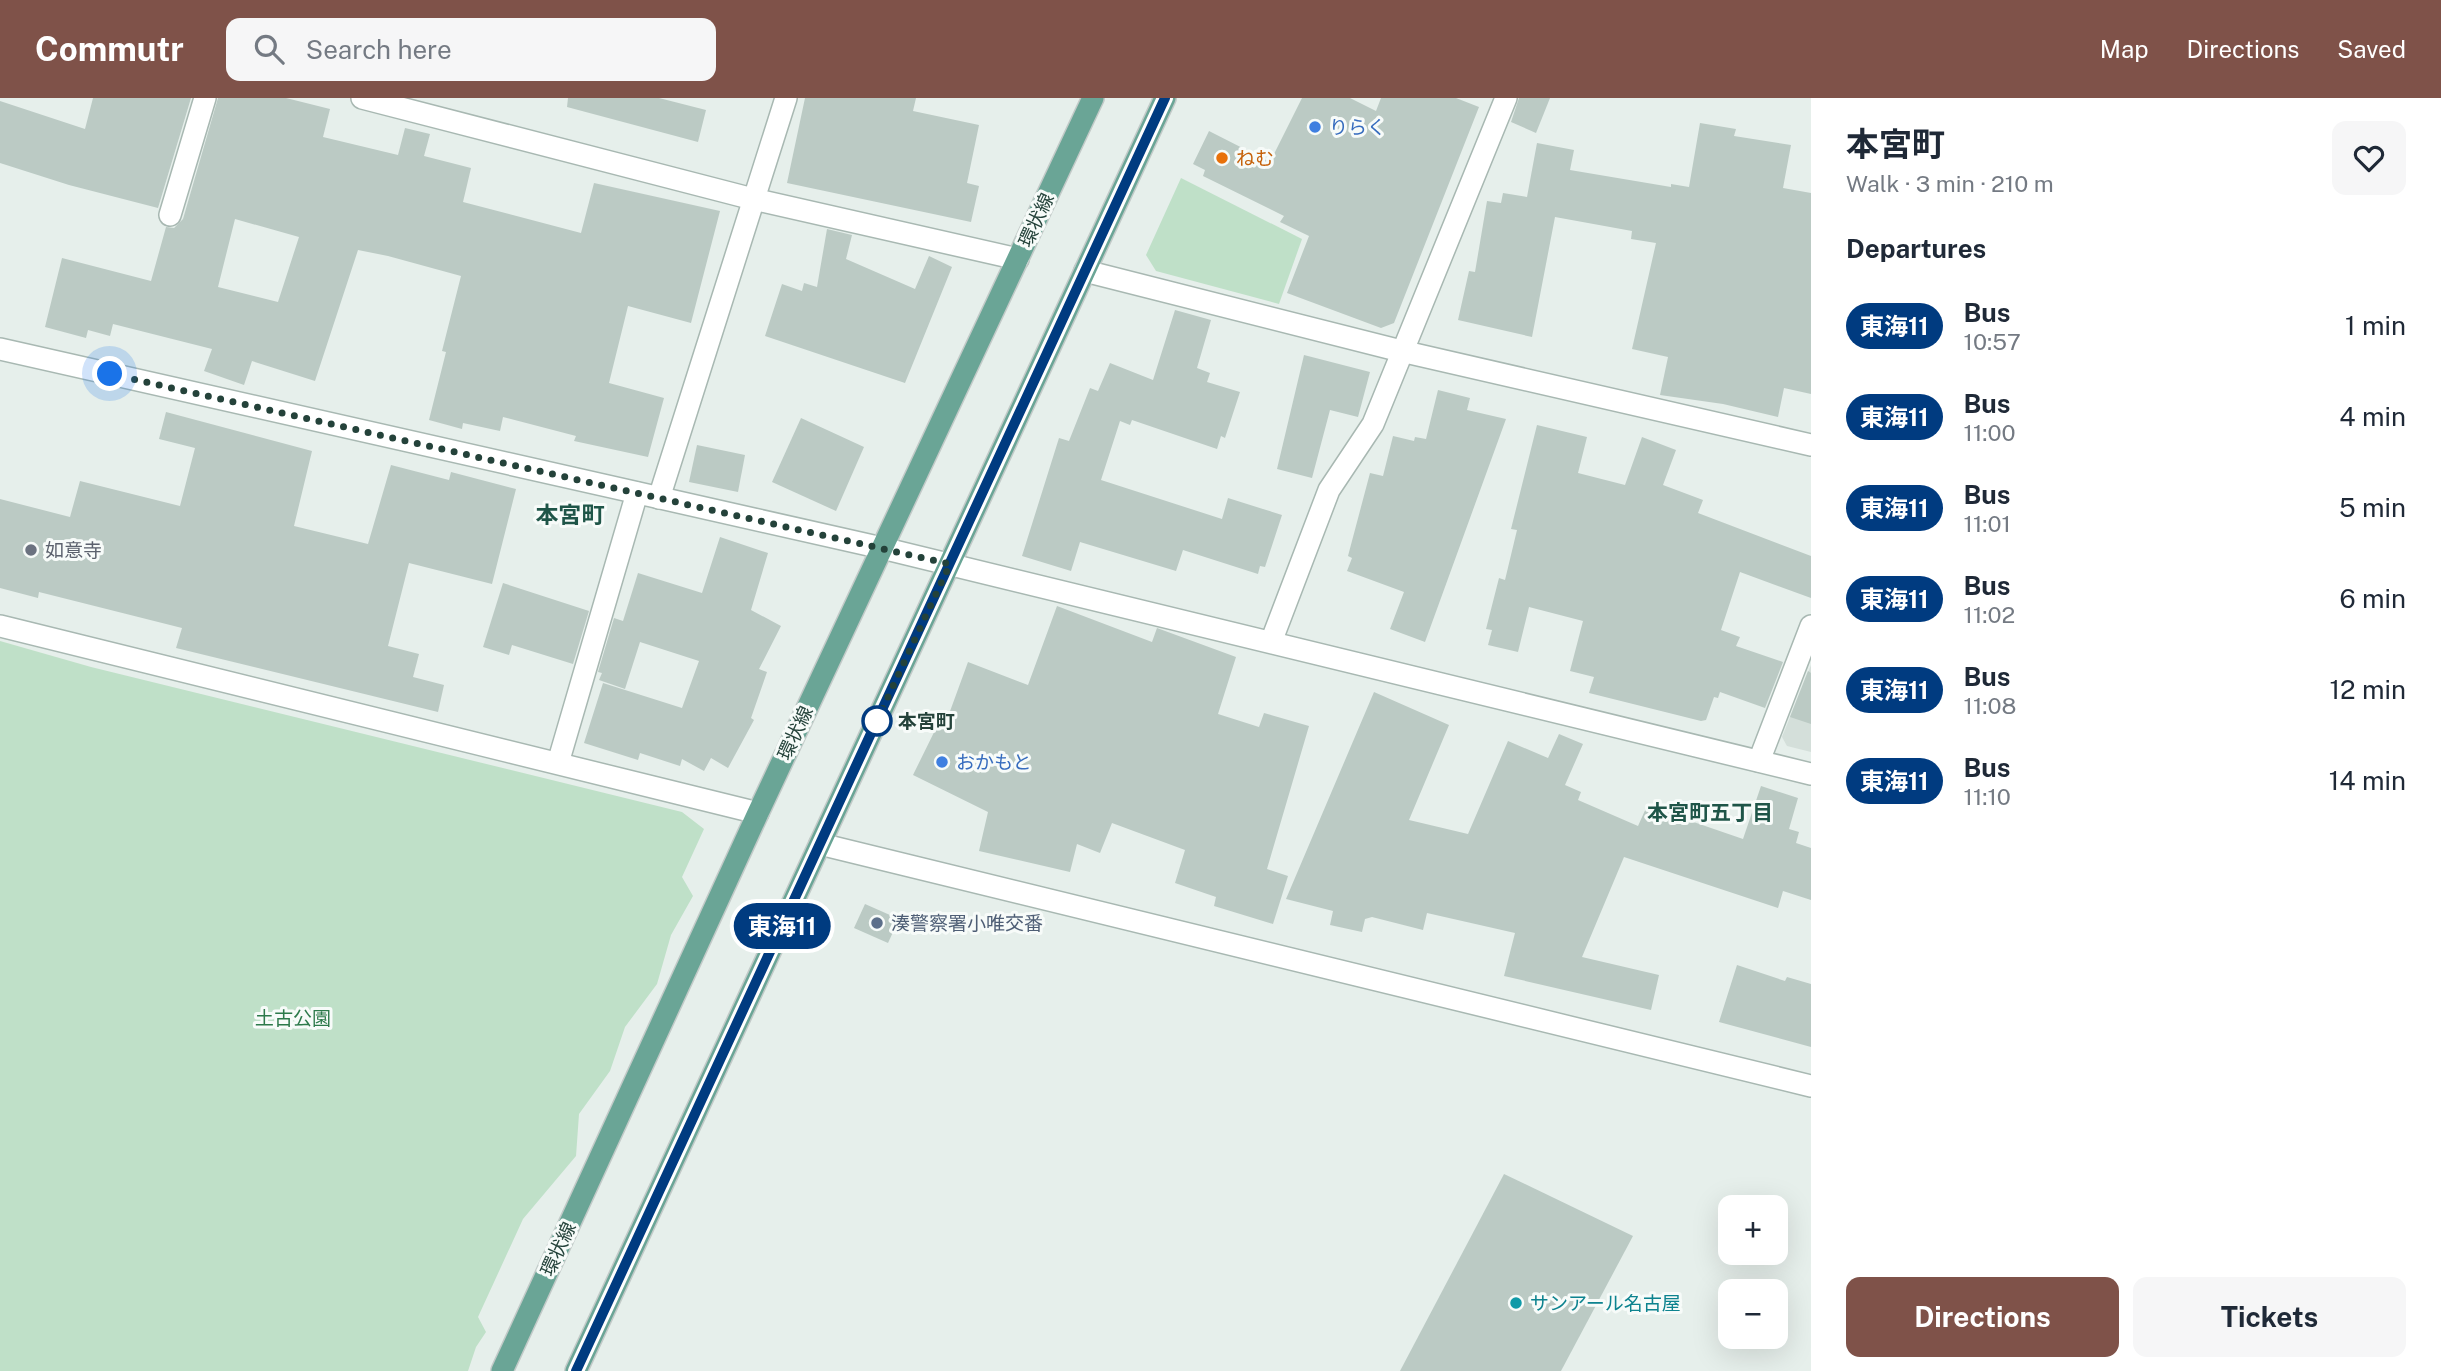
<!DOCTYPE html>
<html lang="en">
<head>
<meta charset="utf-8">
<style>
	body { margin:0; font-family:"Public Sans","Noto Sans JP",sans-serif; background:#f6f6f7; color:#1f2937; height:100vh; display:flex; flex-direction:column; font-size:26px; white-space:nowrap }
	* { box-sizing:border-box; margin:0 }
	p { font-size:23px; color:#747a83 }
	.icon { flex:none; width:38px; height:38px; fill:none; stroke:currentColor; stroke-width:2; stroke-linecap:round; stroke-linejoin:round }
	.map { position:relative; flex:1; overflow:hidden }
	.drawer { display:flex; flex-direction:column; background:#fff; width:630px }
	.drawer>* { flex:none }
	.badge { padding:0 14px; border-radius:23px; font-size:24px; line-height:46px }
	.buttons { position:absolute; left:1718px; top:1097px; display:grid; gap:14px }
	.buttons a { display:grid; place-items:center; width:70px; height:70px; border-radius:14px; background:#fff; box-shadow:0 7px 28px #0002; font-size:35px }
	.you { position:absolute; width:35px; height:35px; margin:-18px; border:5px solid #fff; border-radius:50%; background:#1a73e8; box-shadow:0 0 0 10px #1a73e833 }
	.map>.badge { position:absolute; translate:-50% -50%; box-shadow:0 0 0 4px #fff }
	h2 { padding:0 35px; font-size:26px; line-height:63px }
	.round { display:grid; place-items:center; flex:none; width:74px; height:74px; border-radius:14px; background:#f6f6f7 }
	.headline { display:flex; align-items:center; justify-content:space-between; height:119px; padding:0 35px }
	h1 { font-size:33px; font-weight:700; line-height:52px }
	.cta { display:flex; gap:14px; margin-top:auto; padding:14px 35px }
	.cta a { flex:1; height:80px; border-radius:14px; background:#7f5249; color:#fff; font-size:28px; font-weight:700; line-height:80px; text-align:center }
	.cta a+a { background:#f6f6f7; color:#1f2937 }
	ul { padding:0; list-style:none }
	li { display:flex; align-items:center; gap:21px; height:91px; padding:0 35px }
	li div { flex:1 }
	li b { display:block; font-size:26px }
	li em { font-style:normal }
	li .badge { min-width:77px; font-weight:700; text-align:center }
	header { display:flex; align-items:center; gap:42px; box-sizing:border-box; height:98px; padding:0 35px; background:#7f5249; color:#fff }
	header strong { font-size:33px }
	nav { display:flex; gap:38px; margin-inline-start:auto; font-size:24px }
	.search { width:490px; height:63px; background:#f6f6f7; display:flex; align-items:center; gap:18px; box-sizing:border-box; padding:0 24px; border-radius:14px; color:#747a83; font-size:26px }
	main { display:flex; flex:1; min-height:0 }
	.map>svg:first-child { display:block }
</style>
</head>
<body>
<header>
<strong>Commutr</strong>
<div class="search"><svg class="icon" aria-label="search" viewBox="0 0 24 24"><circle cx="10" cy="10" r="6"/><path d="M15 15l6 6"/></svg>Search here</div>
<nav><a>Map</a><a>Directions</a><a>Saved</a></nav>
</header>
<main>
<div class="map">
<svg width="1811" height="1273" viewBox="0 0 1811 1273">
	<rect width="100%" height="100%" fill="#e6efeb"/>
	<polygon fill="#d4dfda" points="1811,567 1811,654 1787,648 1782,639"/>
	<g fill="#bfe0c8">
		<polygon points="1181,80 1302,141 1279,206 1156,173 1146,157"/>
		<polygon points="0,543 91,569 682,714 704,731 682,779 693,798 671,837 657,886 625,929 610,973 579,1016 576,1058 523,1121 478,1219 486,1234 476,1249 468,1273 0,1273"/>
	</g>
	<g fill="#bbcac4" fill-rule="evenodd">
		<polygon points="93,0 191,0 158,110 69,87 0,65 0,3 85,31"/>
		<path d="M218 0H286L330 11 323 39 398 57 405 30 430 36 424 58 471 70 463 104 581 135 594 85 720 113 691 225 628 208 609 285 664 300 648 359 574 343 576 338 503 319 500 333 463 325 462 331 429 322 446 254 442 253 461 178 388 158 358 152 315 283 252 263 244 287 204 273 212 251 113 226 110 238 88 232 86 240 45 229 62 160 151 183 166 129 174 130 183 121ZM235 121 299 139 278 204 218 189Z"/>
		<polygon points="568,0 659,0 706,12 698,44 567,9"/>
		<polygon points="805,0 916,0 913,13 979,27 967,85 979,88 971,124 787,85"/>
		<polygon points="1302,0 1350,0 1376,13 1381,0 1456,0 1479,9 1394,225 1381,230 1287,195 1309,138 1280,124 1284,118 1203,78 1205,72 1193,66 1209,33 1270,64"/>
		<polygon points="1519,0 1550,0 1536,35 1511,24"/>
		<polygon points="1700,25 1736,31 1734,38 1791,47 1783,90 1811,95 1811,296 1784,290 1778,319 1723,306 1660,297 1668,259 1632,251 1656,145 1631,141 1632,133 1555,119 1532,239 1458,222 1469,173 1475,174 1487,103 1501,105 1503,95 1527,99 1537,45 1574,52 1570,72 1671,89 1671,86 1689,89"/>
		<polygon points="827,131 852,137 846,161 915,191 929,158 952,169 905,285 765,238 782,186 802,193 804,185 817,189"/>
		<polygon points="1175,212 1211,222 1197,270 1210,275 1207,284 1240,294 1225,340 1221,338 1217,351 1132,322 1130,327 1120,323 1101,382 1222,421 1228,400 1282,417 1265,469 1260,468 1258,476 1183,452 1176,473 1080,444 1071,473 1022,458 1059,340 1069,343 1090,290 1098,293 1110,265 1153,282"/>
		<polygon points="1304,257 1370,274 1358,319 1330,312 1312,380 1277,371"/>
		<polygon points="1438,292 1470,300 1467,312 1506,321 1425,544 1390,531 1404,494 1347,473 1352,460 1348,458 1370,375 1383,378 1393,338 1414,343 1415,339 1426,341"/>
		<polygon points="166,314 312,353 294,428 368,446 391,367 449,382 451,374 516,391 492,486 409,465 388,548 419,556 413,579 444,587 438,614 176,550 182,530 39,494 38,500 0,490 0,401 70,419 80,383 180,408 195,350 159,341"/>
		<polygon points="801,320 864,349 836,413 772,384"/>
		<polygon points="1537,327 1587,339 1578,375 1625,387 1642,339 1676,352 1663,387 1703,402 1698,415 1811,458 1811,500 1740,474 1721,532 1740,539 1736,548 1783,564 1765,610 1720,594 1718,600 1714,599 1706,622 1701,623 1589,595 1594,579 1570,573 1583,523 1529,509 1518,554 1488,547 1492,532 1486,531 1499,480 1505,482 1517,432 1511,431"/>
		<polygon points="697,347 745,357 738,394 689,384"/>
		<polygon points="720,439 768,455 751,512 781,528 759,571 767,574 751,620 754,622 728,670 711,660 704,673 682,661 680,668 640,655 638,662 584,645 603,585 682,610 699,563 640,544 625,591 599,582 602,575 598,574 614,520 623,523 638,475 702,495"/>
		<polygon points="503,485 589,513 573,566 512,547 509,557 483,549"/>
		<polygon points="1057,508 1152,544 1157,530 1236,559 1218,616 1259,629 1264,615 1309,628 1267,771 1288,778 1273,826 1214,808 1216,799 1175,785 1185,752 1112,725 1100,755 1077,746 1070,774 979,753 988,714 913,677 944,614 949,616 968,564 1028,587"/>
		<polygon points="1808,573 1811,575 1811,626 1790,619"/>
		<polygon points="1374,594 1449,627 1409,722 1468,736 1508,643 1548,660 1559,636 1583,646 1565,687 1581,694 1578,702 1638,728 1647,708 1743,741 1761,688 1798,700 1789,731 1799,734 1796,745 1811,750 1811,802 1783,793 1778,810 1624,759 1582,859 1659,877 1651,912 1504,878 1515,835 1427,815 1423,832 1372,819 1365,821 1362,834 1330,827 1333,813 1286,801"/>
		<polygon points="865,806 899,821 888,845 854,830"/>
		<polygon points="1737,867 1785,883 1787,879 1811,886 1811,949 1719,924"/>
		<polygon points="1504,1076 1633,1138 1561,1273 1400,1273"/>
	</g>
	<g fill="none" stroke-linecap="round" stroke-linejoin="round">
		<defs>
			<g id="minor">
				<polyline points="362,0 753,101 1018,161"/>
				<polyline points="170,117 205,0"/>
				<polyline points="1085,173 1401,253 1811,347"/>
				<polyline points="0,251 882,450 1811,676"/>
				<polyline points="659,400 786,0"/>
				<polyline points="0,528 758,715"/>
				<polyline points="1271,544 1329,392 1373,326 1506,0"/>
				<polyline points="1759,663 1811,528"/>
				<polyline points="558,665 637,395"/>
				<polyline points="820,746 1811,988"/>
			</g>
			<g id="major">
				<polyline points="502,1273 758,715 1093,0"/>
				<polyline points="576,1273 1165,0"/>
			</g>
		</defs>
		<use href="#minor" stroke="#a8b8b2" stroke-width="24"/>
		<use href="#major" stroke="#c2cac8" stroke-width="24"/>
		<use href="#minor" stroke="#fff" stroke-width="21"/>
		<use href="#major" stroke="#6aa596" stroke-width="21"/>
	</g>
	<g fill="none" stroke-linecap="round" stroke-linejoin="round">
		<defs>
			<polyline id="line" points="576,1273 1165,0"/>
		</defs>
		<use href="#line" stroke="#fff" stroke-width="16"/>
		<use href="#line" stroke="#003b80" stroke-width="10"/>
		<polyline stroke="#24423a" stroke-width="7" stroke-dasharray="0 12.6" points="110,276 950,466 874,629 877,623"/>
	</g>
	<g fill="#3f7fe0" stroke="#f7fbf9" stroke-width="2.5">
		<circle cx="1315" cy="29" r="7"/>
		<circle cx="942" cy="664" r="7"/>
	</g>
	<circle fill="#e8710a" stroke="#f7fbf9" stroke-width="2.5" cx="1222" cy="60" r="7"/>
	<circle fill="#6b7280" stroke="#f7fbf9" stroke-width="2.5" cx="31" cy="452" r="7"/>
	<circle fill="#fff" stroke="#003b80" stroke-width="3.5" cx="877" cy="623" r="14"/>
	<circle fill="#5c6f8a" stroke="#f7fbf9" stroke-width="2.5" cx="877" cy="825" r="7"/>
	<circle fill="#0f9aa8" stroke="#f7fbf9" stroke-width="2.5" cx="1516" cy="1205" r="7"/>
	<g text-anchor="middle" stroke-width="6" stroke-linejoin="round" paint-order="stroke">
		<g font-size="19" fill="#366cbe" stroke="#f7fbf9" text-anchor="start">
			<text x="1329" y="36">りらく</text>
			<text x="956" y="671">おかもと</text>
		</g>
		<g font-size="19" fill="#c56008" stroke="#f7fbf9" text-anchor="start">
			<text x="1236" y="67">ねむ</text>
		</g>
		<g font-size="19" fill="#24423a" stroke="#f7fbf9">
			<text transform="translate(1036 122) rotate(-65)" y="7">環状線</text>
			<text transform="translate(795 635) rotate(-65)" y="7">環状線</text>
			<text transform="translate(558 1151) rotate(-65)" y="7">環状線</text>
		</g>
		<g font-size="19" fill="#5b616d" stroke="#f7fbf9" text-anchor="start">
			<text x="45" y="459">如意寺</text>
		</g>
		<g font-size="19" font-weight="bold" fill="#24423a" stroke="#f7fbf9" text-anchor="start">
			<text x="898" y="630">本宮町</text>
		</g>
		<g font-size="19" fill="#4e5e75" stroke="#f7fbf9" text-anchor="start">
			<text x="891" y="832">湊警察署小唯交番</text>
		</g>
		<g font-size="19" fill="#2d7a4b" stroke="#f7fbf9">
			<text x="293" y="927">土古公園</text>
		</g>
		<g font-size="19" fill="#0d838f" stroke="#f7fbf9" text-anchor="start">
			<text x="1530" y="1212">サンアール名古屋</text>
		</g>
		<g font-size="21" font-weight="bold" fill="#1f5548" stroke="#f7fbf9">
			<text x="1710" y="722">本宮町五丁目</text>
		</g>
		<g font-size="23" font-weight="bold" fill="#1f5548" stroke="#f7fbf9">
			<text x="570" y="425">本宮町</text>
		</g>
	</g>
</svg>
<div class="buttons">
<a>+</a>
<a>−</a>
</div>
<div class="you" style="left:110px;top:276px"></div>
<b class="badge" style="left:782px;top:828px;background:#003b80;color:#fff">東海11</b>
</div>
<section class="drawer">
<div class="headline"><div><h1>本宮町</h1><p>Walk · 3 min · 210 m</p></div><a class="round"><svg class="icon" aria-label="heart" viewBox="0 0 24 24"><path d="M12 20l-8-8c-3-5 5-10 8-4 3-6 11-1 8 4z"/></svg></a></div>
<h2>Departures</h2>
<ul>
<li><span class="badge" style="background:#003b80;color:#fff">東海11</span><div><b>Bus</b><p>10:57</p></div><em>1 min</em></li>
<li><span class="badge" style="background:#003b80;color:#fff">東海11</span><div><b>Bus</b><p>11:00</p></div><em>4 min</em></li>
<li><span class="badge" style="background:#003b80;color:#fff">東海11</span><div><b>Bus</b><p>11:01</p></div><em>5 min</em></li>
<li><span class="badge" style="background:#003b80;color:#fff">東海11</span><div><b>Bus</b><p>11:02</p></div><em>6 min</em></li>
<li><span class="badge" style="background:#003b80;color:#fff">東海11</span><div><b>Bus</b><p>11:08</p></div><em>12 min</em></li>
<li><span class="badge" style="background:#003b80;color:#fff">東海11</span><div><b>Bus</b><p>11:10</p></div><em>14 min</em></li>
</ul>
<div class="cta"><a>Directions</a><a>Tickets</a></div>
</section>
</main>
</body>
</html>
